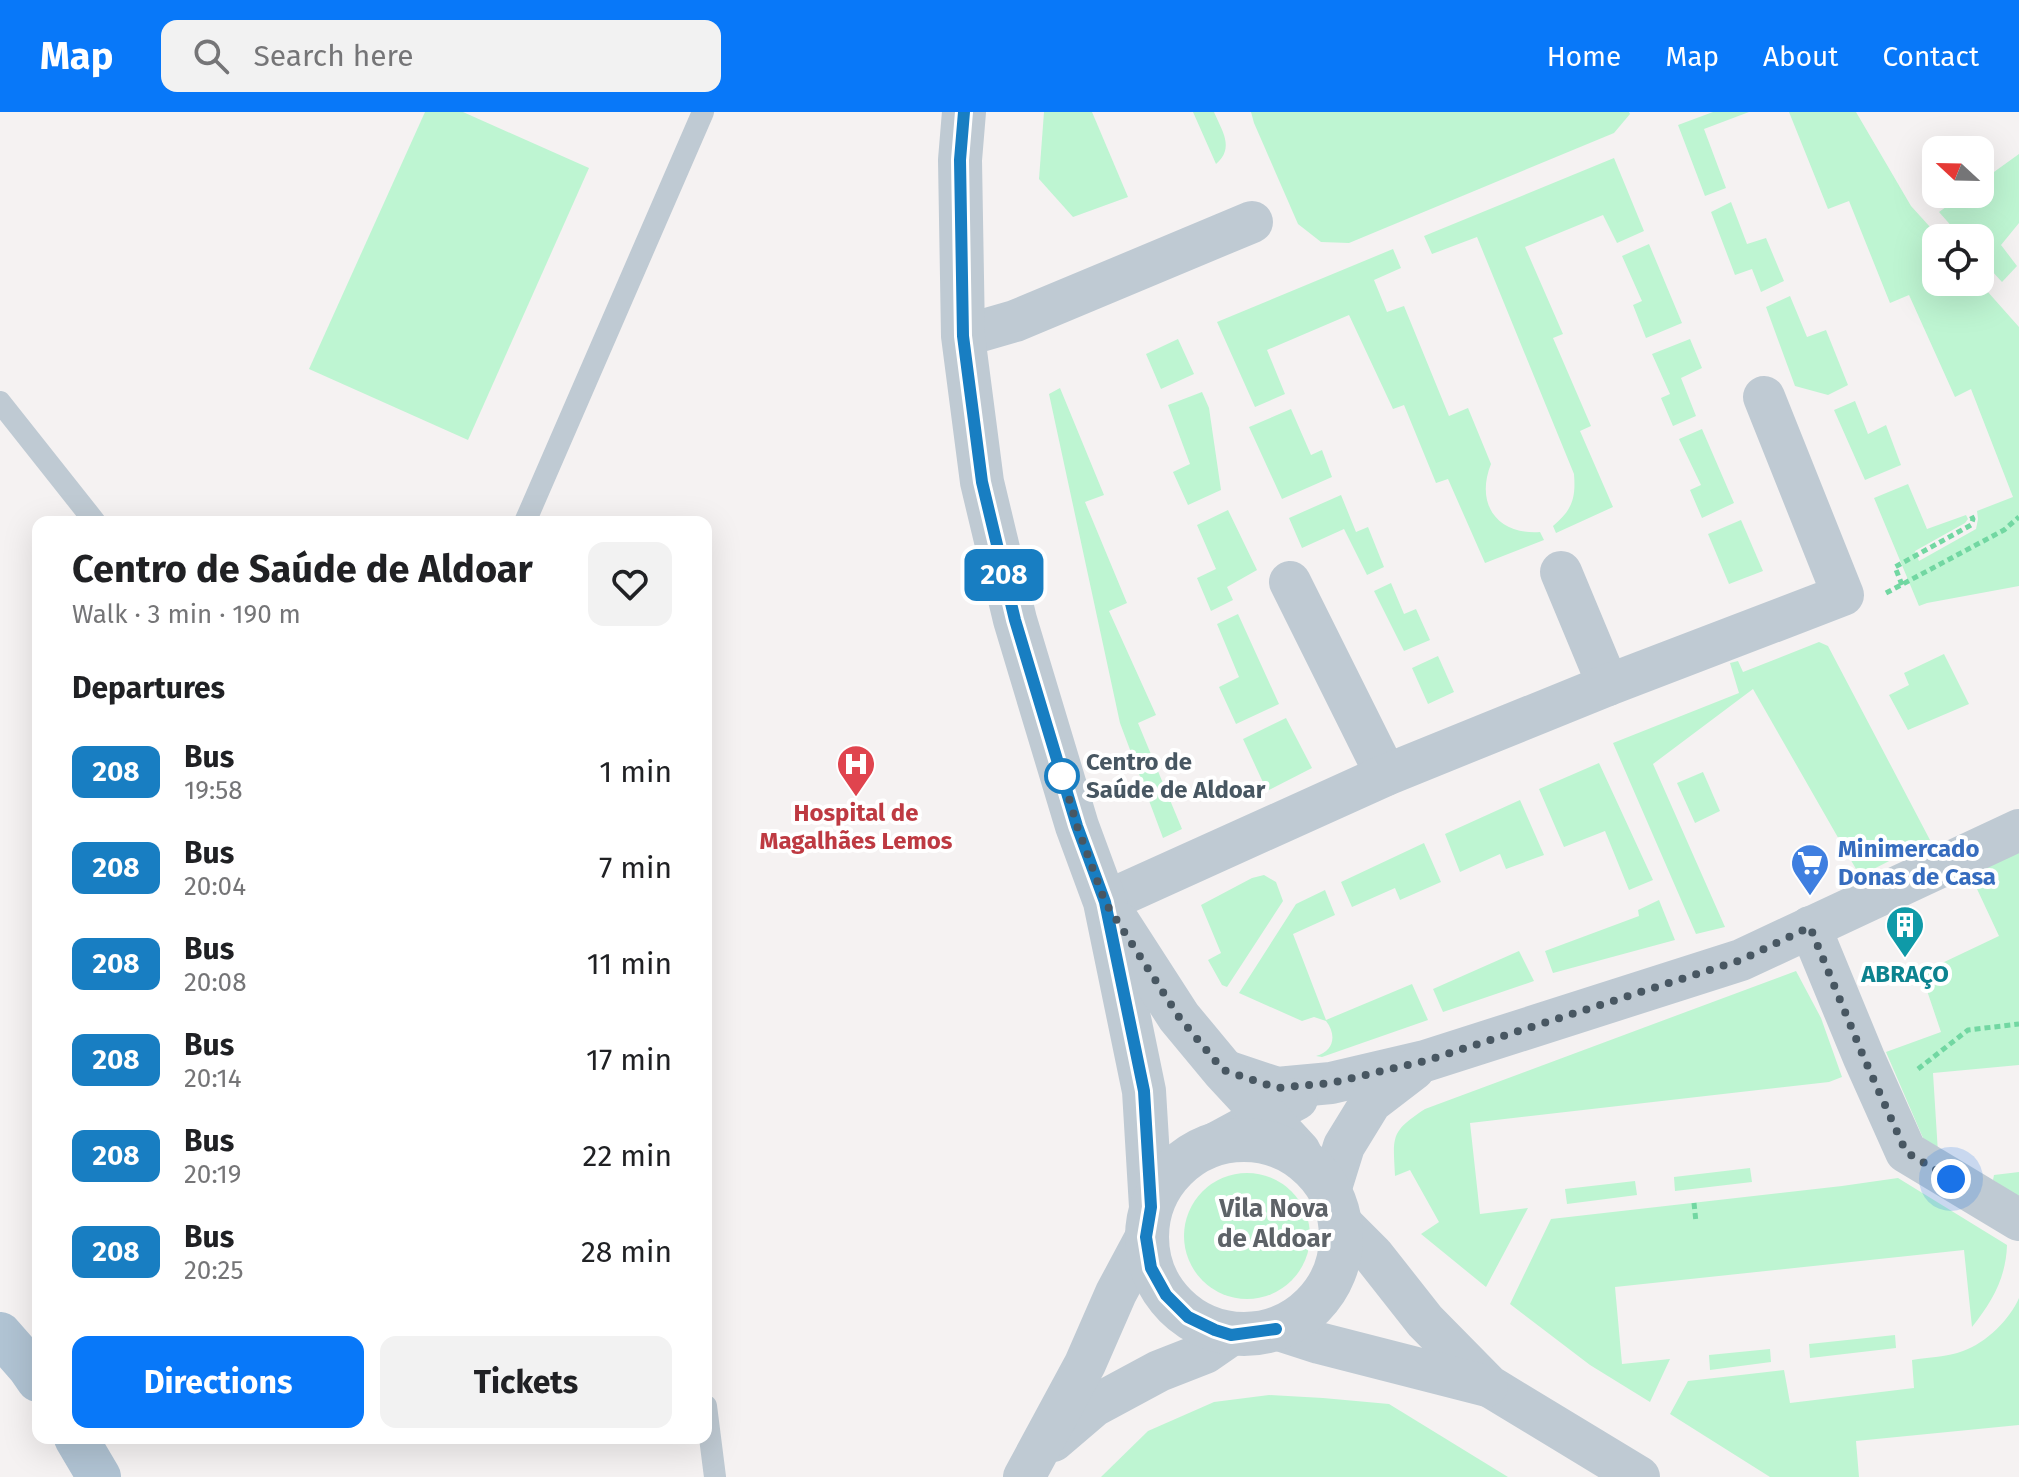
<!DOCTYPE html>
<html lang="en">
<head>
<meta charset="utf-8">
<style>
	body { margin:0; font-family:"Fira Sans",sans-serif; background:#f2f2f2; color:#202124; height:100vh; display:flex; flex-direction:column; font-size:30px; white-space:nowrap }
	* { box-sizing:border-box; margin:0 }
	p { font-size:26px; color:#757577 }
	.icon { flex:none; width:44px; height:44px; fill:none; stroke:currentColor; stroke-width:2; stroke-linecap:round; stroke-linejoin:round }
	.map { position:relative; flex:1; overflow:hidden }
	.side { position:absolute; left:32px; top:404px; width:680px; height:928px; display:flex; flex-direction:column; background:#fff; border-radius:16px; box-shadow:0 8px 32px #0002 }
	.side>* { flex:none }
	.badge { padding:0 16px; border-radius:12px; font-size:28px; line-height:52px }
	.needle { width:52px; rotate:292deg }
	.fabs { position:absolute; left:1922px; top:24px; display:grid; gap:16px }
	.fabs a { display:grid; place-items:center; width:72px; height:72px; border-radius:16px; background:#fff; box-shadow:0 8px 32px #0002; font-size:40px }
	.you { position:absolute; width:40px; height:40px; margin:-20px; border:6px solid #fff; border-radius:50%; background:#1a73e8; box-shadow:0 0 0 12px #1a73e833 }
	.map>.badge { position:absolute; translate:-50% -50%; box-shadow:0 0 0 4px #fff }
	h2 { padding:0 40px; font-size:30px; line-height:72px }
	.round { display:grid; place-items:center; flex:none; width:84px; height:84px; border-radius:16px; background:#f2f2f2 }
	.head { display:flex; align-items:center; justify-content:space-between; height:136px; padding:0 40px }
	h1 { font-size:38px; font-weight:700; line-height:60px }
	.cta { display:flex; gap:16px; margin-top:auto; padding:16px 40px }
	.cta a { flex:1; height:92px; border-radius:16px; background:#0878f9; color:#fff; font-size:32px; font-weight:700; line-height:92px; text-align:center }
	.cta a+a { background:#f2f2f2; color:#202124 }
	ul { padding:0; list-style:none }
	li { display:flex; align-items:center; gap:24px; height:96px; padding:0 40px }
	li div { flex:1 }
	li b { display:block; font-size:30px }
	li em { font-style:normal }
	li .badge { min-width:88px; font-weight:700; text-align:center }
	header { display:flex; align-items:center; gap:48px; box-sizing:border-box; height:112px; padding:0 40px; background:#0878f9; color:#fff }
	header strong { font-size:38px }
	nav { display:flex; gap:44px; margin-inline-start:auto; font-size:28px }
	.search { width:560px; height:72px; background:#f2f2f2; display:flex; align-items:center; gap:20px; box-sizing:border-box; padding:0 28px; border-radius:16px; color:#757577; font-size:30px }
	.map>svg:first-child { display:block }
</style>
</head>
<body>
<header>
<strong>Map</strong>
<div class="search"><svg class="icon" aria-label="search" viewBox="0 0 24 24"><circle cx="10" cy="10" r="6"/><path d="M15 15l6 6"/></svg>Search here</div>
<nav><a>Home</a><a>Map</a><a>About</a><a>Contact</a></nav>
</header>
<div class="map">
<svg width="2019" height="1365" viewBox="0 0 2019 1365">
	<rect width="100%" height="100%" fill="#f5f2f2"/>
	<g fill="#bef5d2">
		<polygon points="425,0 463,0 589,56 468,328 309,257"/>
		<polygon points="1044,0 1092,0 1128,85 1073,105 1039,67"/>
		<path d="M1193 0H1214C1222 19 1235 36 1216 52Z"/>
		<polygon points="1251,0 1629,0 1630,2 1614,21 1349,131 1321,130 1298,112 1254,11"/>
		<polygon points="1713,0 1749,0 1704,17 1726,76 1705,84 1678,13"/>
		<polygon points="1789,0 1856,0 1911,94 1940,126 1936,126 1936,170 1979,170 2019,215 2019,474 1927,491 1919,494 1874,386 1908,372 1927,417 1966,403 1968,407 1965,411 1915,439 1919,449 1976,417 1978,407 1977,399 2013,385 1971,277 1955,285 1909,183 1890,191 1849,89 1828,97"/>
		<polygon points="2019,42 2019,111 2001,133 2017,154 2002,170 1980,146 1980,126 1962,126 1939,100 1964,82 1980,82 1980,70"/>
		<path d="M1614 46 1644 119 1617 131 1603 103 1525 135 1563 222 1553 226 1591 314 1580 319 1613 395 1556 421 1553 414C1572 398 1576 387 1574 362L1477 125 1432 142 1424 124Z"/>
		<polygon points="1731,90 1747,132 1766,126 1784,169 1761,180 1752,157 1735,163 1711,100"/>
		<polygon points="1649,132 1682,211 1646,226 1633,193 1642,189 1622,144"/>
		<path d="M1393 137 1401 156 1374 168 1387 200 1404 194 1449 304 1468 296 1491 352C1475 392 1497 423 1540 420L1544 428 1485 451 1448 367 1436 371 1404 293 1393 297 1349 203 1267 238 1285 282 1255 295 1217 210Z"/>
		<polygon points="1790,184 1807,225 1826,218 1848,273 1828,283 1795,274 1766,195"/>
		<polygon points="1178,227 1194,262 1161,277 1146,242"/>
		<polygon points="1690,227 1702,256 1681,266 1696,304 1673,314 1661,286 1670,282 1652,242"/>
		<polygon points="1060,276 1104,383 1085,390 1127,491 1109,499 1156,603 1138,611 1182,717 1163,726 1120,611 1049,282"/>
		<polygon points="1202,280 1209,296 1221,378 1188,393 1173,360 1190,352 1168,293"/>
		<polygon points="1855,289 1868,322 1886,313 1901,353 1865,368 1834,298"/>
		<polygon points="1291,297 1311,343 1322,338 1332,365 1282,387 1249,315"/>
		<polygon points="1702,317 1734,391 1702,406 1690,378 1701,373 1679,327"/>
		<polygon points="1341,383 1356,420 1368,415 1384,455 1367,463 1344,417 1302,436 1289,406"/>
		<polygon points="1228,398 1257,458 1227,475 1233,488 1211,499 1197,466 1216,457 1197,413"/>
		<polygon points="1741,408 1763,459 1729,472 1708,422"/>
		<polygon points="1391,471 1404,502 1416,497 1430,528 1404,539 1374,479"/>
		<polygon points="1238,502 1279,592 1236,612 1219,575 1239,565 1217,512"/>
		<polygon points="1819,530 1828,534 1930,728 1860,764 1753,577 1653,652 1725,815 1696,822 1613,631 1739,581 1730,551 1738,549 1743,560"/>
		<polygon points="1944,542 1969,592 1908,618 1889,583 1909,573 1904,561"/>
		<polygon points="1438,544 1454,580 1428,592 1412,556"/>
		<polygon points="1286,606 1312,656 1267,679 1243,627"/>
		<polygon points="1599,651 1653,768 1629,778 1605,719 1564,735 1539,677"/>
		<polygon points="1703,660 1720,699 1695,711 1677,671"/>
		<polygon points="1520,688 1544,743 1506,757 1500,742 1460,760 1445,722"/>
		<polygon points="1424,731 1441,770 1400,788 1395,776 1352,795 1341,770"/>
		<polygon points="2019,739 2019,953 1933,961 1938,1041 1923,1026 1886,940 1941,920 1921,861 1999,824 1970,762"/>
		<polygon points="1264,763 1276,770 1283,789 1227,875 1222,873 1208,848 1221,841 1201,793 1252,766"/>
		<path d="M1325 778 1335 803 1293 822 1326 908 1412 872 1428 908 1322 945 1316 944C1334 939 1337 923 1326 909L1314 905 1302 909 1239 881 1296 792Z"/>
		<polygon points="1659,788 1675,828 1553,861 1545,839 1639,804 1638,798"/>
		<polygon points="1519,839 1534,869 1443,900 1433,877"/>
		<path d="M1796 859 1821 906 1842 965 1829 970 1470 1011 1480 1102 1528 1096 1486 1175 1421 1122 1439 1110 1410 1058 1395 1064C1393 1024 1390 1020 1425 997Z"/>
		<polygon points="1750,1056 1752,1070 1675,1079 1674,1065"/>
		<polygon points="2019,1060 2019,1086 1993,1068 1994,1063"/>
		<circle cx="1247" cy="1124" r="63"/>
		<path d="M1898 1066 2007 1133C2006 1166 1992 1190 1972 1215L1964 1138 1615 1175 1622 1252 1670 1247 1650 1290 1590 1253 1510 1192 1551 1107 1842 1074Z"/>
		<polygon points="1635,1069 1637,1083 1567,1092 1565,1077"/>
		<path d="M2019 1186V1313L1856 1329 1859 1365H1770L1670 1302 1688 1269 1784 1258 1790 1291 1914 1276 1912 1248C1928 1245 1948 1245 1963 1239 1986 1231 2010 1207 2019 1186Z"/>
		<polygon points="1895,1223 1896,1236 1810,1246 1809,1232"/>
		<polygon points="1770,1237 1771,1250 1710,1258 1709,1243"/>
		<polygon points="1269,1283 1323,1286 1389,1292 1508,1365 1101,1365 1148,1319 1214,1290"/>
	</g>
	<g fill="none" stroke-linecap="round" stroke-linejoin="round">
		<g stroke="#72d7a2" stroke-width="5" stroke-dasharray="6 4" stroke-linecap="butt">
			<polyline points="1902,473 1895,455 1971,413 1973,407 1970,401"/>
			<polyline points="1886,481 2004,418 2019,405"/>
			<polyline points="1918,957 1968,918 2019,912"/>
			<polyline points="1694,1091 1696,1110"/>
		</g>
		<g stroke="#bfcad3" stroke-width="22">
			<polyline points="0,290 95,410"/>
			<polyline points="525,410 703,0"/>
			<polyline points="706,1294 715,1365"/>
		</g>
		<g stroke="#bfcad3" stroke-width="42">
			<polyline points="963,224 1015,209 1252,110"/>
			<polyline points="1561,460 1608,573"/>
			<polyline points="1290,470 1386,663"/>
			<polyline points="1105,790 1386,663 1608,573 1843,483 1764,285"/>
			<polyline points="1810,815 1864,946 1906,1040 2019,1108"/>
			<polyline points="1223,958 1277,976 1331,971 1425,949 1741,848 2019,718"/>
			<polyline points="1216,1031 1297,987"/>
			<polyline points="1330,1079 1344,1034 1371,990 1414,957"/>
			<polyline points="1341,1111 1373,1143 1425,1209 1489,1274 1639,1365"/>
			<polyline points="1276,1217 1319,1231 1487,1274"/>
			<polyline points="1053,1329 1094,1294 1159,1259 1205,1241 1231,1223"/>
			<polyline points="1024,1365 1085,1252 1116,1181 1146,1125"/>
		</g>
		<g stroke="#bfcad3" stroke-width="44">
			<polyline points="964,0 960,48 963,224 982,370 1015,508 1077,714 1105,790 1144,979 1151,1095"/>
			<polyline points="1119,812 1179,905 1223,958 1299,1040"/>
			<circle cx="1244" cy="1125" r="97"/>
		</g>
		<g stroke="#b0c3d3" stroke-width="44">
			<polyline points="0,1222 29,1255 38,1268"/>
			<polyline points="76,1326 99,1365"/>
		</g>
	</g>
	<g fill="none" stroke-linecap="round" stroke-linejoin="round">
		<defs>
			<polyline id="line" points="964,0 960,48 963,224 982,370 1015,508 1077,714 1105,790 1144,979 1151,1095 1146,1125 1151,1156 1166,1183 1188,1205 1215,1218 1231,1223 1276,1217"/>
		</defs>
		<use href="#line" stroke="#fff" stroke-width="18"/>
		<use href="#line" stroke="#187ec2" stroke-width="12"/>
		<polyline stroke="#485762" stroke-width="8" stroke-dasharray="0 14.4" points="1062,664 1060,655 1077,714 1105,790 1179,905 1223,958 1277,976 1331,971 1425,949 1741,848 1810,815 1864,946 1906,1040 1951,1067"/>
	</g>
	<defs>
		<symbol id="hospital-pin" viewBox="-11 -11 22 30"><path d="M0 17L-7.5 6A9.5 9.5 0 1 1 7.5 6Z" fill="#e0444e" stroke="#fff"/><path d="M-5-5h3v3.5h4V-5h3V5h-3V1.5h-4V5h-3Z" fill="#fff"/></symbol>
		<symbol id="supermarket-pin" viewBox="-11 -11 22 30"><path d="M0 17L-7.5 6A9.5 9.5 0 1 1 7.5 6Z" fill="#3f7fe0" stroke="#fff"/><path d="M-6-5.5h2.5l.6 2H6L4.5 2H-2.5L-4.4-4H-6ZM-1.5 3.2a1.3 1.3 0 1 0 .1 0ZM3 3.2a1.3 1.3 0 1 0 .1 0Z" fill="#fff"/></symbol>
		<symbol id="building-pin" viewBox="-11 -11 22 30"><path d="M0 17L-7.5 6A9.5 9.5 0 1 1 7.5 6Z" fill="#0f9aa8" stroke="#fff"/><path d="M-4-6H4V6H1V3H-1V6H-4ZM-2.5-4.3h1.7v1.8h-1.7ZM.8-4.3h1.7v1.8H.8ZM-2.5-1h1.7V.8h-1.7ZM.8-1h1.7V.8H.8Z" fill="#fff"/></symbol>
	</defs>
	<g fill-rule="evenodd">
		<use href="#hospital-pin" x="834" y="630" width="44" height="60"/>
		<use href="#supermarket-pin" x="1788" y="729" width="44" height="60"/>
		<use href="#building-pin" x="1883" y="791" width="44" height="60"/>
	</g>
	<circle fill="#fff" stroke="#187ec2" stroke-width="4" cx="1062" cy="664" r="16"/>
	<g text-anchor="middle" stroke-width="8" stroke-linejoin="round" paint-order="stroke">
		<g font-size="24" font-weight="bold" fill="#485762" stroke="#fff" text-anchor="start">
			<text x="1086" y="658">Centro de<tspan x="1086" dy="28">Saúde de Aldoar</tspan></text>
		</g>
		<g font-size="24" font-weight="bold" fill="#be3a42" stroke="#fff">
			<text x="856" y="709">Hospital de<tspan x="856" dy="28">Magalhães Lemos</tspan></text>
		</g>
		<g font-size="24" font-weight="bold" fill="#366cbe" stroke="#fff" text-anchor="start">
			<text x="1838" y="745">Minimercado<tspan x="1838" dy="28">Donas de Casa</tspan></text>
		</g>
		<g font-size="24" font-weight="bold" fill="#0d838f" stroke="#fff">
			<text x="1905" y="870">ABRAÇO</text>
		</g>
		<g font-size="26" font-weight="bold" fill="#5e6368" stroke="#fff">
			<text x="1274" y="1105">Vila Nova<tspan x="1274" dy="30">de Aldoar</tspan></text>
		</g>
	</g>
</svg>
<div class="fabs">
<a><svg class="needle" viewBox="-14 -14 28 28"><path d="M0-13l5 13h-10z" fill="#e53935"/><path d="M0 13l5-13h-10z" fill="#757577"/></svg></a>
<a><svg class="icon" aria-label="locate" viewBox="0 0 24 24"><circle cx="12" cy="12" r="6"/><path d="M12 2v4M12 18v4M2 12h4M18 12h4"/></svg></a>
</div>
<div class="you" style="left:1951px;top:1067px"></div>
<b class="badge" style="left:1004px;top:463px;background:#187ec2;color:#fff">208</b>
<section class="side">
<div class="head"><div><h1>Centro de Saúde de Aldoar</h1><p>Walk · 3 min · 190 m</p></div><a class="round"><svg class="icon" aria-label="heart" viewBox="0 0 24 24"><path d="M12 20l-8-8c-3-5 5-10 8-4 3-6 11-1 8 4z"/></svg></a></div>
<h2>Departures</h2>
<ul>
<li><span class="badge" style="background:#187ec2;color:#fff">208</span><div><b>Bus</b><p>19:58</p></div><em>1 min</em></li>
<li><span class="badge" style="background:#187ec2;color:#fff">208</span><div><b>Bus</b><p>20:04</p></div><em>7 min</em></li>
<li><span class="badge" style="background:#187ec2;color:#fff">208</span><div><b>Bus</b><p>20:08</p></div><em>11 min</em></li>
<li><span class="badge" style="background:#187ec2;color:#fff">208</span><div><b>Bus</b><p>20:14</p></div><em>17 min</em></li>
<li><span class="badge" style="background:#187ec2;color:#fff">208</span><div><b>Bus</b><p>20:19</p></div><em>22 min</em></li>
<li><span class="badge" style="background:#187ec2;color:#fff">208</span><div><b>Bus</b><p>20:25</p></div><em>28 min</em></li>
</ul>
<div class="cta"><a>Directions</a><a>Tickets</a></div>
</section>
</div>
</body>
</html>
